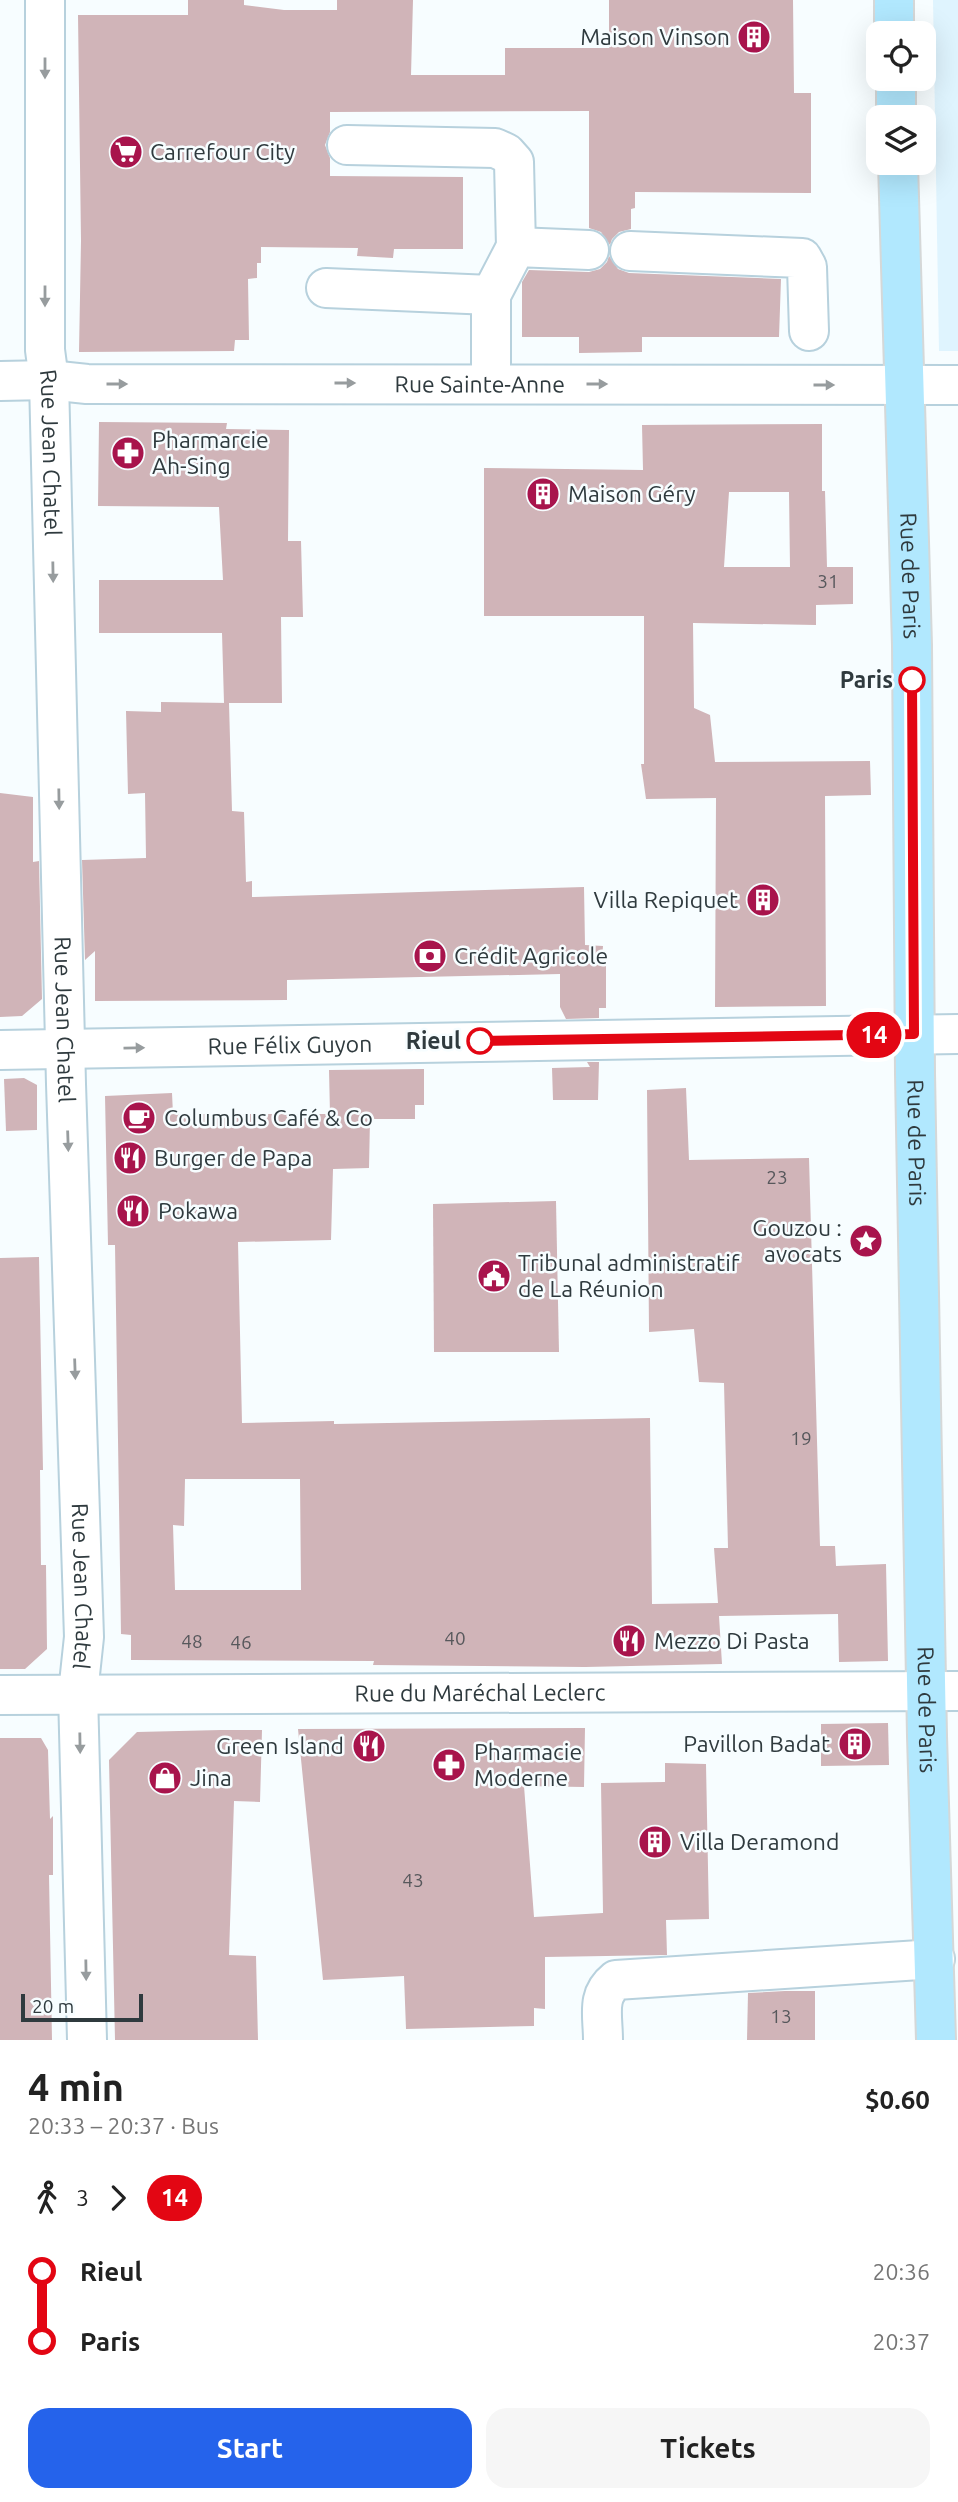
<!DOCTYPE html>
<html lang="en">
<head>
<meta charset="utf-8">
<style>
	body { margin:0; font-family:Ubuntu,sans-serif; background:#f6f6f6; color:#222; height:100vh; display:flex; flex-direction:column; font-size:26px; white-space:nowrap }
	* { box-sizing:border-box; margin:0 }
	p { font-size:23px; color:#767676 }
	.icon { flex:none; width:38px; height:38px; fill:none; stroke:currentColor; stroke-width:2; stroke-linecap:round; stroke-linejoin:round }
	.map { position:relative; height:2040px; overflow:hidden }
	.panel { display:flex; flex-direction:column; background:#fff; flex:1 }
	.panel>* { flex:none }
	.badge { padding:0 14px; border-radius:23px; font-size:24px; line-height:46px }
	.fabs { position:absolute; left:866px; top:21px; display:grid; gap:14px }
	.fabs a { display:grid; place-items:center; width:70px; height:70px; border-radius:14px; background:#fff; box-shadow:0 7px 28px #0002; font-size:35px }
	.scale { position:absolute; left:21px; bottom:18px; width:122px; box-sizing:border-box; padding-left:7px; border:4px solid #2f3a3e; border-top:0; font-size:19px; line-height:24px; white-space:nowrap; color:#2f3a3e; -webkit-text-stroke:5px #f7fdff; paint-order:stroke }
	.map>.badge { position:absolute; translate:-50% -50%; box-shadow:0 0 0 4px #fff }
	.legs { display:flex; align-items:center; gap:10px; height:77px; padding:0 28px; font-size:23px }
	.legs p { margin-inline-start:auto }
	.head { display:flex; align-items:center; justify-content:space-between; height:119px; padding:0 28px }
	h1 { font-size:38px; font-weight:700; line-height:52px }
	.cta { display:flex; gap:14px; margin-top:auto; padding:14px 28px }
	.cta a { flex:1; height:80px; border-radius:21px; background:#2563eb; color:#fff; font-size:28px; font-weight:700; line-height:80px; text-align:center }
	.cta a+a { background:#f6f6f6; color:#222 }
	ul { padding:0 28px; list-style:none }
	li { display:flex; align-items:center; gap:24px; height:70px; font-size:26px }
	li i { display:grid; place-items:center; width:10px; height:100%; margin:0 9px; background:currentColor }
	li i::after { content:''; width:18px; height:18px; margin:-9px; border:5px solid; border-radius:50%; background:#fff }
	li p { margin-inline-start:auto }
	li:first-child i { background:linear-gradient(#0000 50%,currentColor 0) }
	li:last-child i { background:linear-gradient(currentColor 50%,#0000 0) }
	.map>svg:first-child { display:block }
</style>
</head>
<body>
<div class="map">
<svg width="958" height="2040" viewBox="0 0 958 2040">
	<rect width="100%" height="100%" fill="#f7fdff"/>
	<polygon fill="#dff4fe" points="933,0 958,0 958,351 939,351"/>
	<g fill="#d0b4b8" fill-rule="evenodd">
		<polygon points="188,0 244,0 244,5 284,10 337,10 337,0 413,0 411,75 505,75 505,48 609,48 609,0 793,0 794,93 811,93 811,193 635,192 635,208 631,209 631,229 619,232 612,239 610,245 601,232 589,228 589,111 330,112 330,132 325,145 330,158 330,176 463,177 463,249 394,249 393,258 357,256 358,248 261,247 261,263 257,263 257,278 248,279 249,340 235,340 234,351 79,352 81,241 78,15 188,15"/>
		<polygon points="609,256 618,269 629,273 781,279 779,337 642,337 642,352 579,353 579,337 522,337 522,282 529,270 589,272 600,269 607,262"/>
		<polygon points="99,422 227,423 226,429 289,430 288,541 301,541 303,617 281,617 282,703 224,703 222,633 99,633 99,580 223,580 219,507 98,506"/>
		<path d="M822 424V491H825L827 567H853V604L816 605V625L693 623 694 708 710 715 715 762 870 761 871 795 825 796 826 1006 715 1007 716 798 646 799 641 764H644V616H484V468L643 470 642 425ZM729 492H789L790 567H724Z"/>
		<polygon points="161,702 229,703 232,811 244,812 246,882 252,881 252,897 584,887 585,945 603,946 602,958 606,958 606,1008 599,1008 599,1018 566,1019 560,1007 560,974 287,980 287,1000 95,1001 95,951 85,960 82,860 146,858 145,793 128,794 126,711 161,712"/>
		<polygon points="0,793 33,797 33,862 39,861 42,999 22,1016 0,1017"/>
		<polygon points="587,1062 599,1062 598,1100 553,1100 552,1068 590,1067"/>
		<path d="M424 1069V1105H415V1119H370L369 1168 333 1169 331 1240 238 1242 242 1423 334 1421V1424L650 1418 652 1604 718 1603 714 1548H728L724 1383 699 1382 694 1329 649 1332 647 1090 686 1088 689 1160 809 1158 820 1546H835L836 1566 886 1564 888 1661 839 1662 838 1614 719 1616 722 1664 585 1667 373 1665 374 1661 131 1660V1635L121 1634 115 1245H108L105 1096 172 1093 173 1114H330L329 1070ZM185 1479H300L301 1590H175L173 1525 184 1526Z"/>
		<polygon points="24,1078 37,1085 37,1130 6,1131 4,1079"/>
		<polygon points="556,1201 559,1352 434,1352 433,1204"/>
		<polygon points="39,1257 43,1470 40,1470 41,1565 46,1565 47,1649 25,1669 0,1669 0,1258"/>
		<polygon points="888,1723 889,1765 821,1766 821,1724"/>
		<polygon points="585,1728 584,1787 524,1786 534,1917 603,1913 601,1783 665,1782 665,1763 706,1764 709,1919 666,1920 667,1955 545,1957 545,2009 534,2008 534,2026 406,2029 404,1976 323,1980 298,1729"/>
		<polygon points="221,1730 262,1730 260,1802 234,1801 229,1955 256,1956 258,2040 115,2040 109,1760 137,1732"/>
		<polygon points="0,1738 41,1738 48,1750 50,1819 53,1816 53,1875 49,1875 52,2040 0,2040"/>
		<polygon points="785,1991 815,1991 815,2040 747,2040 748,1993"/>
	</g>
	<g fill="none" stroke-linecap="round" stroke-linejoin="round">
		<defs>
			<g id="minor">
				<path id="s1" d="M45 0V350L49 380 66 1084 84 1637 78 1693 87 2040"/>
				<polyline points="347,145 495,148 506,153 514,162 516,247"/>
				<polyline points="630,251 802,258 807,267 809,331"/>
				<polyline points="326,288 491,295"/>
				<path id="s2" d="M0 381 49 380 87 384 958 385"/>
				<polyline points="491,383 491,295 516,247 589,250"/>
				<path id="s3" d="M0 1050 958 1034"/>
				<path id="s4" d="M0 1695 958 1691"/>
				<path d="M603 2040C603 2015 596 1996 616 1980L935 1959"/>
			</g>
			<g id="major">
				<polyline points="894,0 894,33"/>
				<polyline points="896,79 896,117"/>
				<path id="s5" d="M898 163 912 645 915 1073 927 1736 936 2040"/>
			</g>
		</defs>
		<use href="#minor" stroke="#b7d1dd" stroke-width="42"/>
		<use href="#major" stroke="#d5d8d8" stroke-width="42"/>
		<use href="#minor" stroke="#fff" stroke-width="38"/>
		<use href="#major" stroke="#b1e8fe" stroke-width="38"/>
	</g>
	<defs><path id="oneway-solid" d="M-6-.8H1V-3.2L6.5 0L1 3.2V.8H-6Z" transform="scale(1.75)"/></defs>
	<g fill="#979c9e">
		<use href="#oneway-solid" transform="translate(45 68) rotate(90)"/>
		<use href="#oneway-solid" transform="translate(45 296) rotate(90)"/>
		<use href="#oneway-solid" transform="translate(345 383)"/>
		<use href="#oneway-solid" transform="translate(117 384)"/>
		<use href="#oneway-solid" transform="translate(597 384)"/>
		<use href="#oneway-solid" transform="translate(824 385)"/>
		<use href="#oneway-solid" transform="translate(53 572) rotate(89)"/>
		<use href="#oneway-solid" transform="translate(59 799) rotate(89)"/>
		<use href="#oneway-solid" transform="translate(134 1048) rotate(-1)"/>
		<use href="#oneway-solid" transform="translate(68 1141) rotate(88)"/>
		<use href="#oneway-solid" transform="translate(75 1369) rotate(88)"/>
		<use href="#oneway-solid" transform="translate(80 1743) rotate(89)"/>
		<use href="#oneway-solid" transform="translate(86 1970) rotate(89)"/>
	</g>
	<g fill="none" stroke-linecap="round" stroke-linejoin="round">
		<defs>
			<polyline id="line-1" points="480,1041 914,1034 912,680"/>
		</defs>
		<use href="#line-1" stroke="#fff" stroke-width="16"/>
		<use href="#line-1" stroke="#e30613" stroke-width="10"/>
	</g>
	<defs>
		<symbol id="building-disc" viewBox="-11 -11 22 22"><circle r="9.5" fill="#a8144c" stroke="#f7fdff"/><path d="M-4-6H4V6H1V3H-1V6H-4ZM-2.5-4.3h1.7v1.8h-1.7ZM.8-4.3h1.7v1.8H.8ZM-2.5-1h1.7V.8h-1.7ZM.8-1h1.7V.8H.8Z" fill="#fff"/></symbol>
		<symbol id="supermarket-disc" viewBox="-11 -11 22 22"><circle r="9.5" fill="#a8144c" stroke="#f7fdff"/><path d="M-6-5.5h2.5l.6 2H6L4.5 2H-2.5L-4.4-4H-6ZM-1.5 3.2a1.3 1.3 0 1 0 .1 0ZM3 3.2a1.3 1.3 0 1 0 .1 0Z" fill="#fff"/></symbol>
		<symbol id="pharmacy-disc" viewBox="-11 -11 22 22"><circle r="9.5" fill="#a8144c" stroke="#f7fdff"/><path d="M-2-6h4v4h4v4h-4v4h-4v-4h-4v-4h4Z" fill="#fff"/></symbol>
		<symbol id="bank-disc" viewBox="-11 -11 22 22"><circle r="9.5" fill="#a8144c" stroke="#f7fdff"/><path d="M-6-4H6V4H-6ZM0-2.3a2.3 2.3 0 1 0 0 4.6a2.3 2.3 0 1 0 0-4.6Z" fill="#fff"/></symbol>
		<symbol id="cafe-disc" viewBox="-11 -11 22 22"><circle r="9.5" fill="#a8144c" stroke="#f7fdff"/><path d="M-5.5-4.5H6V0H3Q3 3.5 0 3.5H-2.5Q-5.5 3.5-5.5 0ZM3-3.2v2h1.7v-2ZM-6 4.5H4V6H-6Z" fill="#fff"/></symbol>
		<symbol id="restaurant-disc" viewBox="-11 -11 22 22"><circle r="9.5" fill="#a8144c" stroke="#f7fdff"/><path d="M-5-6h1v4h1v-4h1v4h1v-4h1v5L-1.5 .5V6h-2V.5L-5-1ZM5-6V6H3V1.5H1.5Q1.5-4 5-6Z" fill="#fff"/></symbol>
		<symbol id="sight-disc" viewBox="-11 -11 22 22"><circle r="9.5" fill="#a8144c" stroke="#f7fdff"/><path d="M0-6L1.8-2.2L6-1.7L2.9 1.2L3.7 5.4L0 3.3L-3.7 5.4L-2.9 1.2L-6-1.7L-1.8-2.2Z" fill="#fff"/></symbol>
		<symbol id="civic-disc" viewBox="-11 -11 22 22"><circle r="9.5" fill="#a8144c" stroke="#f7fdff"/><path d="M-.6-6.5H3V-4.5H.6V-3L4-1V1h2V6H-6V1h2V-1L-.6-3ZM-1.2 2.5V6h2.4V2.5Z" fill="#fff"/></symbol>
		<symbol id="shop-disc" viewBox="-11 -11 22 22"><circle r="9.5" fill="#a8144c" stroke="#f7fdff"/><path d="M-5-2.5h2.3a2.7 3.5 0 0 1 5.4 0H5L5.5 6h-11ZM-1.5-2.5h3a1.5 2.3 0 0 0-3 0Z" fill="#fff"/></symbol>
	</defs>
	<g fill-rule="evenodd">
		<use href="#building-disc" x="735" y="18" width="38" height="38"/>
		<use href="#supermarket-disc" x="107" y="133" width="38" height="38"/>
		<use href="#pharmacy-disc" x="109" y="434" width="38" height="38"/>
		<use href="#building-disc" x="524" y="475" width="38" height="38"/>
		<use href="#building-disc" x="744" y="881" width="38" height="38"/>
		<use href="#bank-disc" x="411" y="937" width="38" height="38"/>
		<use href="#cafe-disc" x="120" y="1099" width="38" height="38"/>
		<use href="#restaurant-disc" x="111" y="1139" width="38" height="38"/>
		<use href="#restaurant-disc" x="114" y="1192" width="38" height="38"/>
		<use href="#sight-disc" x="847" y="1222" width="38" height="38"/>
		<use href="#civic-disc" x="475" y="1257" width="38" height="38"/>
		<use href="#restaurant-disc" x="610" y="1622" width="38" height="38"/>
		<use href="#building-disc" x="836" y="1725" width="38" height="38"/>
		<use href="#restaurant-disc" x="350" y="1727" width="38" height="38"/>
		<use href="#pharmacy-disc" x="430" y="1746" width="38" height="38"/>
		<use href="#shop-disc" x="146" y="1759" width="38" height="38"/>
		<use href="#building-disc" x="636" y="1823" width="38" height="38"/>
	</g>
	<g fill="#fff" stroke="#e30613" stroke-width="3.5">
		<circle cx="912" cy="680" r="12"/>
		<circle cx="480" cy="1041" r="12"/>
	</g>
	<g text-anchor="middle" stroke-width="5" stroke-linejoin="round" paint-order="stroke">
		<g font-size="19" fill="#57585c">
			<text x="828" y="588">31</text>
			<text x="777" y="1184">23</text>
			<text x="801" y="1445">19</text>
			<text x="455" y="1645">40</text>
			<text x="192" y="1648">48</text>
			<text x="241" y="1649">46</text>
			<text x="413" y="1887">43</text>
			<text x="781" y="2023">13</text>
		</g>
		<g font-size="23" fill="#2f3a3e" stroke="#f7fdff" text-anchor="start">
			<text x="730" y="45" text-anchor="end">Maison Vinson</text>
			<text x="150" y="160">Carrefour City</text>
			<text x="152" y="448">Pharmarcie<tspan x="152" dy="26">Ah-Sing</tspan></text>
			<text x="568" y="502">Maison Géry</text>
			<text x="738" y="908" text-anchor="end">Villa Repiquet</text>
			<text x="454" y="964">Crédit Agricole</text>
			<text x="164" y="1126">Columbus Café &amp; Co</text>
			<text x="154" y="1166">Burger de Papa</text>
			<text x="158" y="1219">Pokawa</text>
			<text x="842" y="1236" text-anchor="end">Gouzou :<tspan x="842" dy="26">avocats</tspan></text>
			<text x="518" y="1271">Tribunal administratif<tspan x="518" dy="26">de La Réunion</tspan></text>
			<text x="654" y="1649">Mezzo Di Pasta</text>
			<text x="830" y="1752" text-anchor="end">Pavillon Badat</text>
			<text x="344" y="1754" text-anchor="end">Green Island</text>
			<text x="474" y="1760">Pharmacie<tspan x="474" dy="26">Moderne</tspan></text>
			<text x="190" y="1786">Jina</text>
			<text x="680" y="1850">Villa Deramond</text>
		</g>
		<g font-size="23" fill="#2f3a3e" stroke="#f7fdff">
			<text dy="8" stroke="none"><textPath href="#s2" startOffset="480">Rue Sainte-Anne</textPath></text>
			<text dy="8" stroke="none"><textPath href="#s1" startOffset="453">Rue Jean Chatel</textPath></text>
			<text dy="8" stroke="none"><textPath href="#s5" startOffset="413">Rue de Paris</textPath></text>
			<text dy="8" stroke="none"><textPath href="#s1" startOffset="1020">Rue Jean Chatel</textPath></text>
			<text dy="8" stroke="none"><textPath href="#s3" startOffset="290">Rue Félix Guyon</textPath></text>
			<text dy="8" stroke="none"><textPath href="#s5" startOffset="980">Rue de Paris</textPath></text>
			<text dy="8" stroke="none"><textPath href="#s1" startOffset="1587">Rue Jean Chatel</textPath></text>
			<text dy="8" stroke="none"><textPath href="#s4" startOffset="480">Rue du Maréchal Leclerc</textPath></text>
			<text dy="8" stroke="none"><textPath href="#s5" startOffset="1547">Rue de Paris</textPath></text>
		</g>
		<g font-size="23" font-weight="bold" fill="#2f3a3e" stroke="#f7fdff" text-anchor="end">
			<text x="893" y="688">Paris</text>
			<text x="461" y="1049">Rieul</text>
		</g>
	</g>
</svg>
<div class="fabs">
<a><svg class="icon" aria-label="locate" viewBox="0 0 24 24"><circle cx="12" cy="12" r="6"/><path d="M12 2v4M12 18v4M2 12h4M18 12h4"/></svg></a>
<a><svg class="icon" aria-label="layers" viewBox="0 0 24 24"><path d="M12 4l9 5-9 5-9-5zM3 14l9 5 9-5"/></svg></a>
</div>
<div class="scale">20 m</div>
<b class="badge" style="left:874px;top:1035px;background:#e30613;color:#fff">14</b>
</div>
<section class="panel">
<div class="head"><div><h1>4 min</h1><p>20:33 – 20:37 · Bus</p></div><b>$0.60</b></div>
<div class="legs"><svg class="icon" aria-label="walk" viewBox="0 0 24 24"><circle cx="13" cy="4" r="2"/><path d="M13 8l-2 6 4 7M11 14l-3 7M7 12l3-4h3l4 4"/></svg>3<svg class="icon" aria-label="forward" viewBox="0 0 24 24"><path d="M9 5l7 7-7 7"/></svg><b class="badge" style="background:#e30613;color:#fff">14</b></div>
<ul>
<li><i style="color:#e30613"></i><b>Rieul</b><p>20:36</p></li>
<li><i style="color:#e30613"></i><b>Paris</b><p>20:37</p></li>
</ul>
<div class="cta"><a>Start</a><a>Tickets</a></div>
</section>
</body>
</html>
